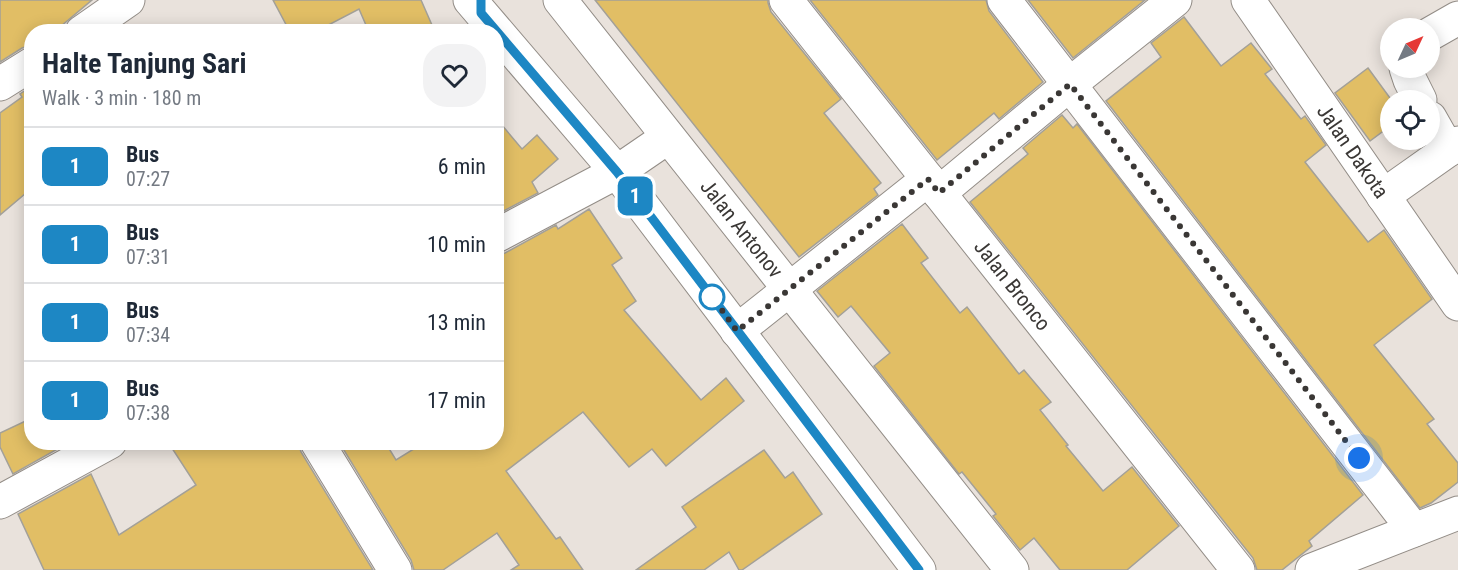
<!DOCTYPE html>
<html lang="en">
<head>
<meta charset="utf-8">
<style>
	body { margin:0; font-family:"Roboto Condensed",sans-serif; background:#f2f2f3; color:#1f2937; height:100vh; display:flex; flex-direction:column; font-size:22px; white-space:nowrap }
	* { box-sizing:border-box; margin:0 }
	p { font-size:20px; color:#747a83 }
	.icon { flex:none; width:33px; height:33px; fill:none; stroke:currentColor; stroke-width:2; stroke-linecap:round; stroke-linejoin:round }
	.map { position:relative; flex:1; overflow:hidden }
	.details { position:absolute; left:24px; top:24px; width:480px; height:426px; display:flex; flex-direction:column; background:#fff; border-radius:24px; box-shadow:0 3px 15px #0003 }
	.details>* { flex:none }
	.badge { padding:0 12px; border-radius:9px; font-size:21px; line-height:39px }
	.needle { width:39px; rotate:46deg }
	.buttons { position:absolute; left:1380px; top:18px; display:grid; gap:12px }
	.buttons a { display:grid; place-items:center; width:60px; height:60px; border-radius:50%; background:#fff; box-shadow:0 3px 15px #0003; font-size:30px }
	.you { position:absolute; width:30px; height:30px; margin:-15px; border:4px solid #fff; border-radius:50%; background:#1a73e8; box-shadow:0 0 0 9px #1a73e833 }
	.map>.badge { position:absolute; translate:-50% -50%; box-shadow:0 0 0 3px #fff }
	.round { display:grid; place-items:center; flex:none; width:63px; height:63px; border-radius:24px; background:#f2f2f3 }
	.overview { display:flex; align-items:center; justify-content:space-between; height:102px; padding:0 18px }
	h1 { font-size:28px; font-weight:700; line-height:45px }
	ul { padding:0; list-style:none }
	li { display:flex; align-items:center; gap:18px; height:78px; padding:0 18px; border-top:2px solid #e0e1e3 }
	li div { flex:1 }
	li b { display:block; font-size:22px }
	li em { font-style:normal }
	li .badge { min-width:66px; font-weight:700; text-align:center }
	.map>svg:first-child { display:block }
</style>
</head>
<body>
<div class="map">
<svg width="1458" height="570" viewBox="0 0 1458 570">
	<rect width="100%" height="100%" fill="#e9e2dc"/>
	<g fill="#e1be65" stroke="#a3a098" stroke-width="1.5">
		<polygon points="0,0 92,0 54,32 32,32 32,45 22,48 0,62"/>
		<polygon points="273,0 421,0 435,32 369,32 359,9 315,32 290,32"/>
		<polygon points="595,0 768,0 768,3 771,12 841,99 824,113 881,183 874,189 878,195 799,257"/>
		<polygon points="810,0 986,0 989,11 1043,82 999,119 994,113 937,160"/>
		<polygon points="1028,0 1145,0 1073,58"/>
		<polygon points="1184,17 1221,66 1251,43 1272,69 1265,74 1301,119 1305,116 1326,145 1305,162 1368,242 1384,230 1432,299 1374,345 1434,419 1427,424 1458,463 1458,482 1431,503 1420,508 1106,101 1161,57 1151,43"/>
		<polygon points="1368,68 1390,98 1390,126 1370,141 1335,93"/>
		<polygon points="32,86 32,188 0,215 0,113 22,97 20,94"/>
		<polygon points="1062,115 1073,128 1077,124 1363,495 1309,541 1312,546 1282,570 1257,570 1253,558 970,202 1028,154 1023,148"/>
		<polygon points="496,118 522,149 537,135 558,159 532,182 538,193 496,215"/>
		<polygon points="589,209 622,258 612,265 636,301 624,310 701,400 726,378 744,401 666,466 652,449 629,467 583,412 506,471 556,539 560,537 583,570 511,570 519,565 497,533 443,570 414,570 411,560 339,442 385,442 396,460 425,442 496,442 496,255 505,253 556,225 558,229"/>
		<polygon points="902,224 928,258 921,263 960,313 967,307 1019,374 1024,370 1051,402 1040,410 1068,445 1066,446 1103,491 1132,467 1179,526 1127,570 1060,570 1034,538 1020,550 993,516 996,514 962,472 959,474 874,366 890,353 851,306 838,317 817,291"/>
		<polygon points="32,418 32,442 70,442 13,474 0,447 0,433"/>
		<polygon points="168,442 298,442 301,452 373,570 44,570 18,514 91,474 119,535 196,485"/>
		<polygon points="764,450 785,478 793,472 822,514 742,570 739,570 729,552 704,570 636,570 696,527 682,507"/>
	</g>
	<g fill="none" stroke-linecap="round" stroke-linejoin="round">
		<defs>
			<g id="minor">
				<path id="s1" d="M560 0 1012 570"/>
				<path id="s2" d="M786 0 1238 570"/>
				<polyline points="1004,0 1414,530"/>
				<path id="s3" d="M1248 0 1458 304"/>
				<polyline points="82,32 128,0"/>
				<polyline points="1430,34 1458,18"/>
				<polyline points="1406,68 1410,80 1420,100"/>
				<polyline points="0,84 32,64"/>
				<polyline points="1430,118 1448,150"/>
				<polyline points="939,193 1070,84 1175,0"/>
				<polyline points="1383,196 1458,143"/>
				<polyline points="496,236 617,172 668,137"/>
				<polyline points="737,331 928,179"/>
				<polyline points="317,442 395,570"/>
				<polyline points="0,502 110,442"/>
				<polyline points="1312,570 1458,513"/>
			</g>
			<polyline id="major" points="470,0 617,172 919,570"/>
		</defs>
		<use href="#minor" stroke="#938d87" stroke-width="35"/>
		<use href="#major" stroke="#938d87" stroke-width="35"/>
		<use href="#minor" stroke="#fff" stroke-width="33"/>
		<use href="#major" stroke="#fff" stroke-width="33"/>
	</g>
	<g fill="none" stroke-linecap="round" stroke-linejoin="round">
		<defs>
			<polyline id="line" points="481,0 481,13 617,172 919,570"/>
		</defs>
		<use href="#line" stroke="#fff" stroke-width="14"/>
		<use href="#line" stroke="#1d87c4" stroke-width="9"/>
		<polyline stroke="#3a3735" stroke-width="6" stroke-dasharray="0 10.8" points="712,297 711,295 737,331 928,179 939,193 1070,84 1359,458"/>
	</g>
	<circle fill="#fff" stroke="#1d87c4" stroke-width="3" cx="712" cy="297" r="12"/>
	<g text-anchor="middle" stroke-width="4.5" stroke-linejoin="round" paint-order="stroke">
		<g font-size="21" fill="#3a3735" stroke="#f6efe9">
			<text dy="7" stroke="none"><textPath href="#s3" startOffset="184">Jalan Dakota</textPath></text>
			<text dy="7" stroke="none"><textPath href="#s1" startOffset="292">Jalan Antonov</textPath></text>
			<text dy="7" stroke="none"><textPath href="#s2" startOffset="364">Jalan Bronco</textPath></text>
		</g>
	</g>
</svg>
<div class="buttons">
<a><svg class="needle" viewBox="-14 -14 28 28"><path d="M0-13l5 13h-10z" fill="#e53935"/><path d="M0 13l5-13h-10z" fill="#747a83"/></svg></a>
<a><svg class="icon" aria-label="locate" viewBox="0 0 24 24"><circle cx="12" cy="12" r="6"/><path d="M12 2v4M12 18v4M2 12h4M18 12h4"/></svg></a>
</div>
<div class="you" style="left:1359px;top:458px"></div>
<b class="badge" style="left:635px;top:196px;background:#1d87c4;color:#fff">1</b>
<section class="details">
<div class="overview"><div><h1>Halte Tanjung Sari</h1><p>Walk · 3 min · 180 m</p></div><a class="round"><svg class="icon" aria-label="heart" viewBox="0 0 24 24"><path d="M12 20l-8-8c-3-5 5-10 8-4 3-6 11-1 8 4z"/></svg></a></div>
<ul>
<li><span class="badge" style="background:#1d87c4;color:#fff">1</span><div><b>Bus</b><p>07:27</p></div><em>6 min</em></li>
<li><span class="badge" style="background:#1d87c4;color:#fff">1</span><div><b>Bus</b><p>07:31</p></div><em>10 min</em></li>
<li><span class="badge" style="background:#1d87c4;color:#fff">1</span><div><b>Bus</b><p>07:34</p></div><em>13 min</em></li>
<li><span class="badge" style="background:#1d87c4;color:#fff">1</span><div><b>Bus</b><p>07:38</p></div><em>17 min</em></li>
</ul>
</section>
</div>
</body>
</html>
